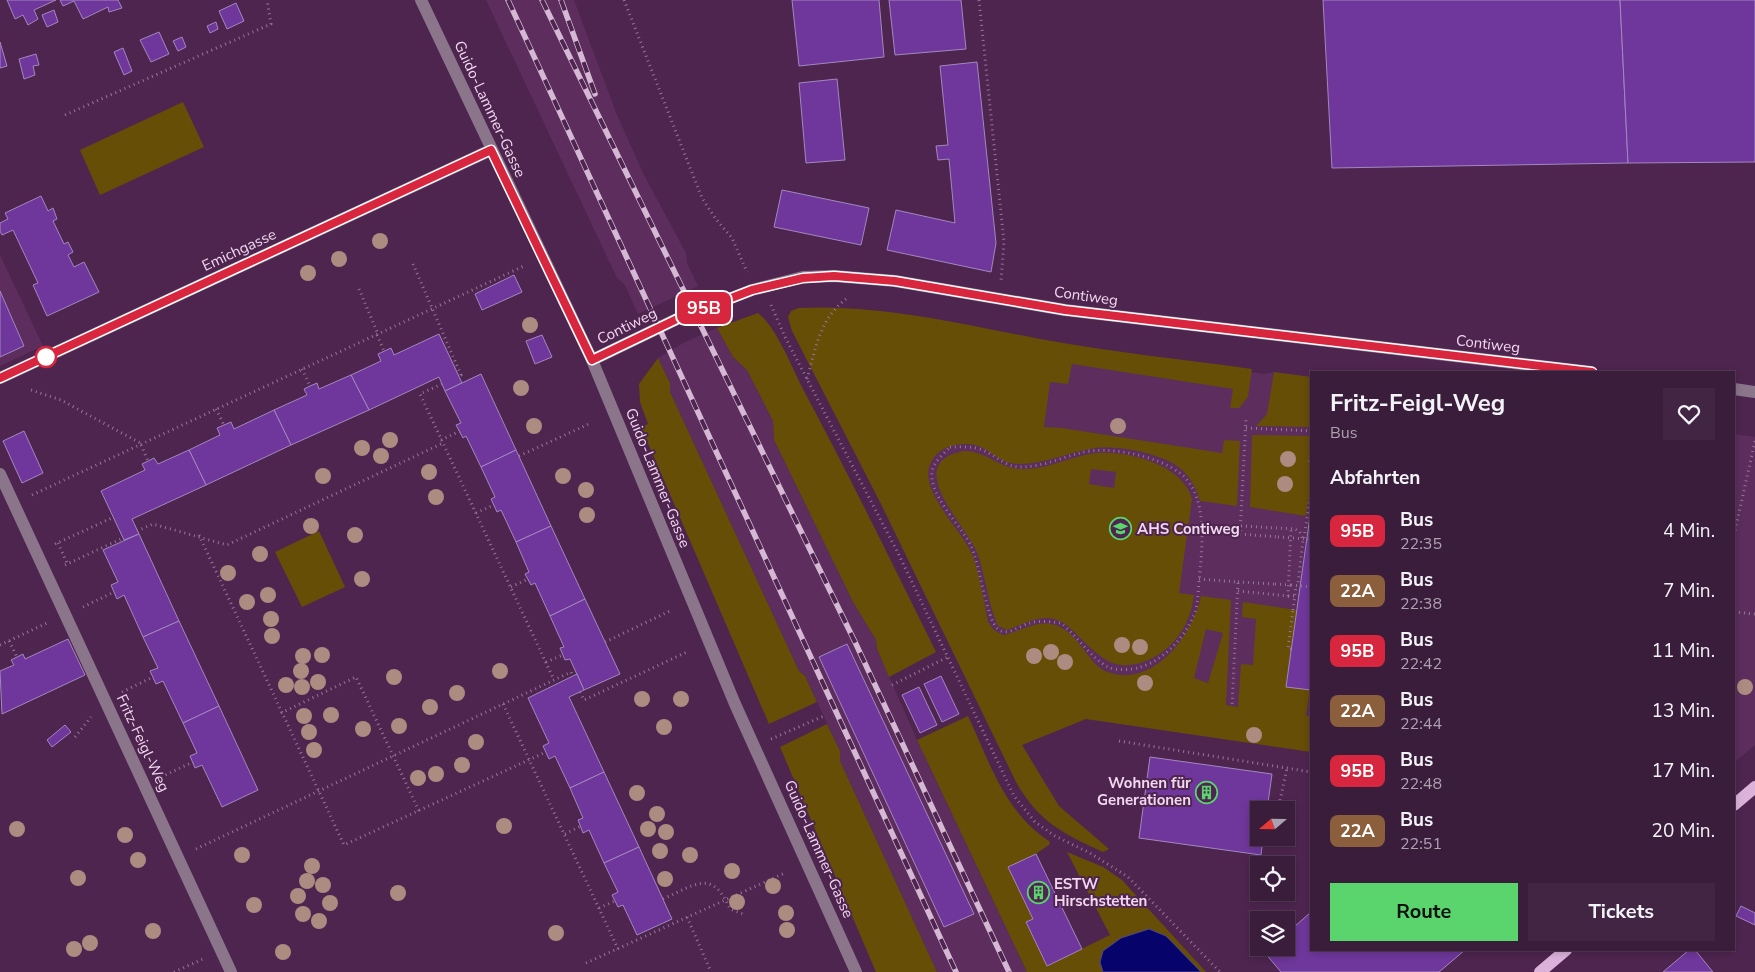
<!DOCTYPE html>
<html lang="de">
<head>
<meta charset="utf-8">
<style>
	body { margin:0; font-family:"Nunito Sans",sans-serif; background:#412542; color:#f1f3f6; height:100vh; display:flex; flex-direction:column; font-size:19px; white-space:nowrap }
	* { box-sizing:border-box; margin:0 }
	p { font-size:16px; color:#aba1af }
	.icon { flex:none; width:28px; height:28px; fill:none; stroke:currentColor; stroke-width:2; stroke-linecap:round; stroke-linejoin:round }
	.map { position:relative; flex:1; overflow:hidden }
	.side { position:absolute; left:1310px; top:371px; width:425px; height:580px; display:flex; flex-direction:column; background:#3a1c3b; border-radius:0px; box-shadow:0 2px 8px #0003,0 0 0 1px #543a55 }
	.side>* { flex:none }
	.badge { padding:0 10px; border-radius:8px; font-size:18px; line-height:32px }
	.needle { width:32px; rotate:250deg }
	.controls { position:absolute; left:1250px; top:801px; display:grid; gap:10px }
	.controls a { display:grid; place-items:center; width:45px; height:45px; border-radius:0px; background:#3a1c3b; box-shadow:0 2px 8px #0003,0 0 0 1px #543a55; font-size:25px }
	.map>.badge { position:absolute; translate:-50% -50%; box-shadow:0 0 0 2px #fff }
	h2 { padding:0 20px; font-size:19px; line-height:45px }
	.round { display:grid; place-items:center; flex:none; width:52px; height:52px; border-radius:0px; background:#412542 }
	.head { display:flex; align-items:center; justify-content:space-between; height:85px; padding:0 20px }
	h1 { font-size:24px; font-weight:700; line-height:38px }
	.primary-button { display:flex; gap:10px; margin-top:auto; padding:10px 20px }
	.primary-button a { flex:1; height:58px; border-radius:0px; background:#5ad56e; color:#111; font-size:20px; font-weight:700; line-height:58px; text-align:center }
	.primary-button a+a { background:#412542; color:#f1f3f6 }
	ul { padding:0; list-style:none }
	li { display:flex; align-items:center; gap:15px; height:60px; padding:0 20px }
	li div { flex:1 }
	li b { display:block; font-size:19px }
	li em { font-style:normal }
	li .badge { min-width:55px; font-weight:700; text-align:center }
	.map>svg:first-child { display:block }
</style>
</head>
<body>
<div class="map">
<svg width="1755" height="972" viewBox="0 0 1755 972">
	<rect width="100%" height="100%" fill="#4e254f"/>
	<g fill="#5c2d5d">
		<polygon points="486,0 574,0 617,115 644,175 686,253 687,263 698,286 638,314 625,285 617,278"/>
		<polygon points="0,255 43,346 0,366"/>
		<polygon points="836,318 1054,345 1264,374 1274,372 1311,377 1311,752 1112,687 1022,713"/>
		<polygon points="717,328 733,357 747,370 773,421 774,440 853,602 876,640 877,649 917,740 1027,972 937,972 840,761 840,751 805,676 799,671 670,392 670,383 658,358 685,342"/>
		<polygon points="1734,434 1755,437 1755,745 1734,763"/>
	</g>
	<g fill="#664e07" fill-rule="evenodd">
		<polygon points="183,102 204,147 100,195 80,150"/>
		<path d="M799 308C880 304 961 324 1040 339 1110 352 1181 359 1252 369L1248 397 1239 408H1230L1233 389 1072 364 1068 384 1050 382 1044 427 1062 428 1222 453 1224 440 1240 441 1237 506 1200 501C1196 488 1191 478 1181 469 1162 453 1114 444 1090 449 1067 453 1044 464 1020 464 1003 464 997 456 983 448 970 441 948 443 937 454 907 485 964 528 974 559 980 579 984 601 988 622L994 630 1003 635C1019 632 1034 621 1051 624 1077 628 1087 663 1105 671 1152 691 1193 635 1201 596L1231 600 1226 705 1238 707 1241 664 1253 665 1256 619 1242 617 1243 602 1297 610 1286 686 1310 690 1306 716 1311 717V752L1086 719 1022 745 1059 806 1109 849 1103 852C1062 833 1039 822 1016 782L881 504 792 331 788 317 791 311ZM1206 629 1223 633 1208 683 1194 678Z"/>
		<path d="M758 313C777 328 792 368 804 391 850 477 893 565 936 652L889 677 877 649 876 640 853 602 774 440 773 421 747 370 733 357 717 328Z"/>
		<polygon points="658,358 670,383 670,392 799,671 805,676 817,702 769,724 641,427 648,424 640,402 639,384"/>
		<polygon points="1274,372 1311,377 1311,427 1256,426 1267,414"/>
		<polygon points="1252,435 1311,436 1311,481 1306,516 1250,507"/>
		<path d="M964 451C987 451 998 468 1021 469 1047 470 1071 456 1096 453 1128 450 1184 465 1192 499L1179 593 1194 595C1192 609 1188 623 1179 635 1166 655 1132 674 1108 661 1092 652 1079 635 1064 623 1042 611 1028 623 1007 630L998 626C988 604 986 579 978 555 968 526 899 463 964 451ZM1091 469 1116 472 1114 488 1089 484Z"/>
		<polygon points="319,531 345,587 302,607 275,552"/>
		<path d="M968 716C989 761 1005 813 1049 841L1050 844 1036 854 1009 867 1033 919 1026 922 1047 966 1110 935 1067 852 1103 867 1122 880 1206 972H1027L917 740Z"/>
		<polygon points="827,724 840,751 840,761 937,972 876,972 780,747"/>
	</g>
	<polygon fill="#06046a" stroke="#4c4392" points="1149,929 1166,936 1201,972 1103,972 1100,962 1103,951 1121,938"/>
	<g fill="#6f379c" stroke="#a387bf">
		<polygon points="7,0 56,0 34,10 38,19 28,25 23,15 15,19"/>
		<polygon points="60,0 118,0 122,8 109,12 108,7 83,19 74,1 63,6"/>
		<polygon points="792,0 879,0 884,57 799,66"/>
		<polygon points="889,0 961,0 966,49 895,55"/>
		<polygon points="1323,0 1620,0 1628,163 1332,168"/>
		<polygon points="1620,0 1755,0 1755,162 1628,163"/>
		<polygon points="236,3 244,21 227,29 219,11"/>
		<polygon points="54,10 58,22 47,27 42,15"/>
		<polygon points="216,22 218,29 210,33 207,26"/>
		<polygon points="159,32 169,54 151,62 140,40"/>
		<polygon points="182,37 186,47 178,51 173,41"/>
		<polygon points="0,42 7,66 0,68"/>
		<polygon points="123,48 132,71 124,75 114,52"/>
		<polygon points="36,54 39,65 33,66 35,75 24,79 19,59"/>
		<polygon points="977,62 996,243 991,272 887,250 896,210 955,223 949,159 938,160 936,146 948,145 940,66"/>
		<polygon points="837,79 845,160 806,163 799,83"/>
		<polygon points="782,190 869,208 861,245 774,227"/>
		<polygon points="41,196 48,211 53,208 57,219 53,221 64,244 68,242 73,252 68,255 74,267 84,262 99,292 47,316 33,285 38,283 13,230 2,235 0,231 0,223 8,219 5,213"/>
		<polygon points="514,275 522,292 482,310 475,294"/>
		<polygon points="0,291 24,346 0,357"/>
		<polygon points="439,334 462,383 445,391 439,377 369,410 351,375 381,361 378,354 391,348 394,355"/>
		<polygon points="542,335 552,357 535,364 526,341"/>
		<polygon points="481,374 516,450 481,467 466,436 463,438 456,425 461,423 445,391"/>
		<polygon points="351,375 369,410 291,445 274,410 307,395 304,389 310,386 317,383 319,389"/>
		<polygon points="274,410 291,445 206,485 189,450 220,435 217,428 231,422 234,429"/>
		<polygon points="24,431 43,473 22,483 3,441"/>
		<polygon points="189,450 206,485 132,519 139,534 124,540 101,491 145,470 142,464 154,458 158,464"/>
		<polygon points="516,450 551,526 516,542 501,510 497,512 491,499 495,497 481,467"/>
		<polygon points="1311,509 1311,690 1286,687"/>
		<polygon points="551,526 585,599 550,616 535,583 531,585 525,574 529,572 516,542"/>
		<polygon points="139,534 179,621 143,637 124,595 117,599 111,585 118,582 103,550"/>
		<polygon points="585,599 620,674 584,690 570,659 565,660 560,648 564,647 550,616"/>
		<polygon points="179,621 219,706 183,723 163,681 156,684 150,671 158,668 143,637"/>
		<polygon points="68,639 85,675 2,714 0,671 14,665 11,660 23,654 25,659"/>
		<polygon points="847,644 974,914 944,927 819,657"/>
		<polygon points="577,674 584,690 569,697 604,772 570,788 555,756 549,759 543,746 549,743 528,698"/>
		<polygon points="941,676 959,714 942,722 924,684"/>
		<polygon points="919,687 937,725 920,733 902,695"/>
		<polygon points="219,706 258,790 222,807 202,765 195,768 190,756 197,753 183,723"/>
		<polygon points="65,725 71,732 52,747 47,740"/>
		<polygon points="1150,757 1272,774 1267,810 1259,810 1259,838 1263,838 1261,855 1139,838"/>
		<polygon points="604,772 639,847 604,863 589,830 583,833 578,820 583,818 570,788"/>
		<polygon points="639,847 672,919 637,935 623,905 618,907 612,895 618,892 604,863"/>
		<polygon points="1036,854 1082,949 1047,966 1026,922 1033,919 1008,867"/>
		<polygon points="1741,906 1755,913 1755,925 1736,916"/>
		<polygon points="1311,912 1311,950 1465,950 1439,972 1281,972 1265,953 1271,948 1286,948 1286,934"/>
		<polygon points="1689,950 1695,950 1713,972 1663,972"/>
	</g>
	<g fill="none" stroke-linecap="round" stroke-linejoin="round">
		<g stroke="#977597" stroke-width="3" stroke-dasharray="1 4" stroke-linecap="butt">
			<polyline points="624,0 702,198 715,218 732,238 747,272"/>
			<polyline points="979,0 1004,242 1001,281"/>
			<polyline points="65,115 271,24 267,0"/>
			<polyline points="413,264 461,375 458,376"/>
			<polyline points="359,289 378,334"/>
			<polyline points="771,305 785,337 898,553 1014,796 1035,822 1055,836 1090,853 1128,877 1220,972"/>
			<polyline points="377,335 384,351"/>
			<polyline points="302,369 310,386"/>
			<path d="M807 379C816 348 819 320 846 299"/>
			<polyline points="442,384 420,394 554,680"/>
			<polyline points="31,390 61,400 142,444"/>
			<polyline points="216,409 224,425"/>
			<polyline points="1246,428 1311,431"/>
			<polyline points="441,440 460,431"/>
			<polyline points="141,445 148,461"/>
			<path d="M950 447C959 447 970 446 980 449 995 454 1004 467 1021 467 1041 467 1061 458 1080 453 1107 445 1159 456 1181 474 1209 496 1202 551 1199 582 1198 593 1198 605 1194 615 1184 638 1165 659 1141 667 1132 670 1117 671 1108 667 1093 660 1075 634 1061 623 1051 622 1039 620 1030 623 1021 625 1007 637 998 629 986 619 980 564 971 546 961 525 929 496 932 472 933 463 943 454 950 447Z"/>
			<polyline points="1311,451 1309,465 1311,465"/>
			<polyline points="519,456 591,423"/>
			<polyline points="32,495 524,266"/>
			<polyline points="476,513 494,505"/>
			<polyline points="1241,526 1295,529 1300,532 1303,540 1298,584 1301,584"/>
			<polyline points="137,531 153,524 227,545 443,443"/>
			<polyline points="1203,532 1240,534 1246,419"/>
			<polyline points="1240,534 1278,537"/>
			<polyline points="199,535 344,845 546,752"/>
			<polyline points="1734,535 1755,441"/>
			<polyline points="1304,538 1311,492"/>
			<polyline points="1307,539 1311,539"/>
			<polyline points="58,543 67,563"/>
			<polyline points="55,544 114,517"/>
			<polyline points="65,565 123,538"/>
			<polyline points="1199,579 1238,582 1232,706"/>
			<polyline points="1238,582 1275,584"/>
			<polyline points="1291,585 1311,587"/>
			<polyline points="511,587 528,579"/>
			<polyline points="1238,591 1288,596 1291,529"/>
			<polyline points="1288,596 1299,596"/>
			<polyline points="83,607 114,592"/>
			<polyline points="1734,612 1755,614"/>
			<polyline points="9,641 17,657"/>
			<polyline points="605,642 672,610"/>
			<polyline points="0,645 47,623"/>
			<polyline points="1291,649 1288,649 1293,610"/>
			<polyline points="546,662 563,655"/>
			<polyline points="892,685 948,657"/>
			<polyline points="122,692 153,677"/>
			<polyline points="580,692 584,700 689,651"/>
			<polyline points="503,704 618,949"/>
			<polyline points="281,713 356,677 419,811"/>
			<polyline points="1310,717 1311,708"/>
			<polyline points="75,737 91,717"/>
			<polyline points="771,739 824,716"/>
			<polyline points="1119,741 1311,772"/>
			<polyline points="161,777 193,762"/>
			<polyline points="1278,810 1287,768"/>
			<polyline points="565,834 581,826"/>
			<polyline points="196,849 571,672 573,677"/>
			<path d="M663 899C695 885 712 868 730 909L743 914"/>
			<polyline points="599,908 615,901"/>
			<polyline points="687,917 711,972"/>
			<polyline points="586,963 785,873"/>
			<polyline points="174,972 203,959"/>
		</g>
		<g stroke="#8a758a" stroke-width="12">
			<polyline points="421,0 592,360 735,704 856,972"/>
			<polyline points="592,360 677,319 752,290 803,277 834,276 895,281 1065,310 1591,372"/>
			<polyline points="0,378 491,150"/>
			<polyline points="1734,389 1755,392"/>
			<polyline points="0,474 231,972"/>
		</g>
		<g stroke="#dcb2db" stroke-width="12">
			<polyline points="1734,805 1755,787"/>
			<polyline points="1540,972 1566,950"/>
		</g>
		<defs>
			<g id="rail">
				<polyline points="508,0 956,972"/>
				<polyline points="542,0 855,642 1009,972"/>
				<polyline points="561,0 595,94"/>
			</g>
		</defs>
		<use href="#rail" stroke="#d5b9d4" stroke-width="5.5"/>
		<use href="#rail" stroke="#4e254f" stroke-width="4" stroke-dasharray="11" stroke-linecap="butt"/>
		<g stroke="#977597" stroke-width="3" stroke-dasharray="1 4" stroke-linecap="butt">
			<polyline points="1278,537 1307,539"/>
			<polyline points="1275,584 1291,585"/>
			<polyline points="1293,610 1296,586"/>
		</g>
	</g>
	<g fill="#ac8c81">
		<circle cx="380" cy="241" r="8"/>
		<circle cx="339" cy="259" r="8"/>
		<circle cx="308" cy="273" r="8"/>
		<circle cx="530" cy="325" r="8"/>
		<circle cx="521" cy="388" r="8"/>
		<circle cx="534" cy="426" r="8"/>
		<circle cx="1118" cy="426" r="8"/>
		<circle cx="390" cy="440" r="8"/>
		<circle cx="362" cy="448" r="8"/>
		<circle cx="381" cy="456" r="8"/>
		<circle cx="1288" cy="459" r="8"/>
		<circle cx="429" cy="472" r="8"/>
		<circle cx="323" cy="476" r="8"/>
		<circle cx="563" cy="476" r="8"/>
		<circle cx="1285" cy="484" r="8"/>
		<circle cx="586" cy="490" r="8"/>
		<circle cx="436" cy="497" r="8"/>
		<circle cx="587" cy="515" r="8"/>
		<circle cx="311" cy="526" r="8"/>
		<circle cx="355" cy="535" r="8"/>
		<circle cx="260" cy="554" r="8"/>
		<circle cx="228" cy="573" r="8"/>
		<circle cx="362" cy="579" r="8"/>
		<circle cx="268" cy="595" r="8"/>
		<circle cx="247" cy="602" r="8"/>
		<circle cx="271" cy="619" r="8"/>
		<circle cx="272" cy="636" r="8"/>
		<circle cx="1122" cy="645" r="8"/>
		<circle cx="1140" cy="647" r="8"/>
		<circle cx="1051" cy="652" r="8"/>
		<circle cx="322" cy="655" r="8"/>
		<circle cx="303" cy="656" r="8"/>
		<circle cx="1034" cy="656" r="8"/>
		<circle cx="1065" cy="662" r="8"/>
		<circle cx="301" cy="671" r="8"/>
		<circle cx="500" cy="671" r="8"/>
		<circle cx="394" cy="677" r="8"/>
		<circle cx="318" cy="682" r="8"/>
		<circle cx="1145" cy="683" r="8"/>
		<circle cx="286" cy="685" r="8"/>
		<circle cx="302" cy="687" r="8"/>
		<circle cx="1745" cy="687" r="8"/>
		<circle cx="457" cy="693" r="8"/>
		<circle cx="642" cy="699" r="8"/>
		<circle cx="681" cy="699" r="8"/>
		<circle cx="430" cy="707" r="8"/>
		<circle cx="331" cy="715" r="8"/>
		<circle cx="304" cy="716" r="8"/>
		<circle cx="399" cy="726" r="8"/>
		<circle cx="664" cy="727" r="8"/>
		<circle cx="363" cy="729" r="8"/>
		<circle cx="309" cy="732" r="8"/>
		<circle cx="1254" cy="735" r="8"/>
		<circle cx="476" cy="742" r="8"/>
		<circle cx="314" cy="750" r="8"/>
		<circle cx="462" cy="765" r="8"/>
		<circle cx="436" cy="774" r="8"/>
		<circle cx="418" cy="778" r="8"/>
		<circle cx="637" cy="793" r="8"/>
		<circle cx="657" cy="814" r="8"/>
		<circle cx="504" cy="826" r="8"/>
		<circle cx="17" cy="829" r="8"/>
		<circle cx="648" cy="829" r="8"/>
		<circle cx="666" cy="832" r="8"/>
		<circle cx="125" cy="835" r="8"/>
		<circle cx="660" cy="851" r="8"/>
		<circle cx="242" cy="855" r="8"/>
		<circle cx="690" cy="855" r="8"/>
		<circle cx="138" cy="860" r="8"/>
		<circle cx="312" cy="866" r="8"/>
		<circle cx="732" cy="871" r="8"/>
		<circle cx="78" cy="878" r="8"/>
		<circle cx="665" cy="879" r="8"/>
		<circle cx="307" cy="881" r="8"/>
		<circle cx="323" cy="885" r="8"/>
		<circle cx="773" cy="886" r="8"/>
		<circle cx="398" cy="893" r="8"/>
		<circle cx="298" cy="896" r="8"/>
		<circle cx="737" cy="902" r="8"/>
		<circle cx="330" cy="903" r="8"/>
		<circle cx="254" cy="905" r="8"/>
		<circle cx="786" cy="913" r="8"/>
		<circle cx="303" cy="914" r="8"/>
		<circle cx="319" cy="921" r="8"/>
		<circle cx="787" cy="930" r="8"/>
		<circle cx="153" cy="931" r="8"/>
		<circle cx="556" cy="933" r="8"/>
		<circle cx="90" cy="943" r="8"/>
		<circle cx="74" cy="949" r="8"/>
		<circle cx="283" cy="952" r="8"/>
	</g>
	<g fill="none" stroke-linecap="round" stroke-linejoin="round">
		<defs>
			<polyline id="line" points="0,378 491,150 592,360 677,319 752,290 803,278 834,276 895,281 1065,310 1592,372"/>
		</defs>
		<use href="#line" stroke="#fff" stroke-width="11"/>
		<use href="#line" stroke="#d7263d" stroke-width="8"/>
	</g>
	<defs>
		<symbol id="school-ring" viewBox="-11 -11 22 22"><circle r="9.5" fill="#4e254f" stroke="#5ad56e" stroke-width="1.5"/><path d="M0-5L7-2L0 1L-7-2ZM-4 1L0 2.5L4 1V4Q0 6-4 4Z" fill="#5ad56e"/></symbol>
		<symbol id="building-ring" viewBox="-11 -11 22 22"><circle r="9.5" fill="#4e254f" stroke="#5ad56e" stroke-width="1.5"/><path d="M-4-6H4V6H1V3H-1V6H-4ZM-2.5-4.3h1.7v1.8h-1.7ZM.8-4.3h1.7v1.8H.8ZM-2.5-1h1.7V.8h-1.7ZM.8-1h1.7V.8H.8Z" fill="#5ad56e"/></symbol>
	</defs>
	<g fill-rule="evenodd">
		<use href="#school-ring" x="1108" y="516" width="25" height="25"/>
		<use href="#building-ring" x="1194" y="780" width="25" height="25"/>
		<use href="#building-ring" x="1026" y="880" width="25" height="25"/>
	</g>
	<circle fill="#fff" stroke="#d7263d" stroke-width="2.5" cx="46" cy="357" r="10"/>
	<g text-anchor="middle" stroke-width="4" stroke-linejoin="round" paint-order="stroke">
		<g font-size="15" fill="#f1d7f0" stroke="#4e254f">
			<text transform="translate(490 109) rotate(65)" y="5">Guido-Lammer-Gasse</text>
			<text transform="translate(239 250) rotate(-25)" y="5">Emichgasse</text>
			<text transform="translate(1086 296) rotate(8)" y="5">Contiweg</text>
			<text transform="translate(627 326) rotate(-26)" y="5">Contiweg</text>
			<text transform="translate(1488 344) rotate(7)" y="5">Contiweg</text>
			<text transform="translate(658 478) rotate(68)" y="5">Guido-Lammer-Gasse</text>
			<text transform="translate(143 743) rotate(65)" y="5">Fritz-Feigl-Weg</text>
			<text transform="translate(819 849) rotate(66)" y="5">Guido-Lammer-Gasse</text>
		</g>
		<g font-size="15" font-weight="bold" fill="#f1d7f0" stroke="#4e254f" text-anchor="start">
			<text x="1137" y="534">AHS Contiweg</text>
			<text x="1191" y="788" text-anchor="end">Wohnen für<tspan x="1191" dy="17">Generationen</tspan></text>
			<text x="1054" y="889">ESTW<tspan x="1054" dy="17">Hirschstetten</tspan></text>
		</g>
	</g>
</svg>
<div class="controls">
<a><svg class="needle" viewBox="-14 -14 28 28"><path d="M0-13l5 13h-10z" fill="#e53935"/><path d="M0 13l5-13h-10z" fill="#aba1af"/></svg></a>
<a><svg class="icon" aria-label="locate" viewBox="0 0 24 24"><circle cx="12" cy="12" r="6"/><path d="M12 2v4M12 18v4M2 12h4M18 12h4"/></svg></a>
<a><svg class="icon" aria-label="layers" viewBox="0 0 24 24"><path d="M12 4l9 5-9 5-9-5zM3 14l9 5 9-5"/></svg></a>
</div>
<b class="badge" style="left:704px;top:308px;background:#d7263d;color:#fff">95B</b>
<section class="side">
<div class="head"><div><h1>Fritz-Feigl-Weg</h1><p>Bus</p></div><a class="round"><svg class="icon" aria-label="heart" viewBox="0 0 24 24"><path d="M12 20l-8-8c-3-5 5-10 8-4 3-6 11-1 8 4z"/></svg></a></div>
<h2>Abfahrten</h2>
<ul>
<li><span class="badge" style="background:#d7263d;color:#fff">95B</span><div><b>Bus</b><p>22:35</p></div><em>4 Min.</em></li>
<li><span class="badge" style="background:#8b5e3c;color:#fff">22A</span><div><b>Bus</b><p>22:38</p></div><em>7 Min.</em></li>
<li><span class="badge" style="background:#d7263d;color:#fff">95B</span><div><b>Bus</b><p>22:42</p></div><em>11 Min.</em></li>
<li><span class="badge" style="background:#8b5e3c;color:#fff">22A</span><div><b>Bus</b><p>22:44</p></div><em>13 Min.</em></li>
<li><span class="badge" style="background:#d7263d;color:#fff">95B</span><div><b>Bus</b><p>22:48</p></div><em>17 Min.</em></li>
<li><span class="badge" style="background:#8b5e3c;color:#fff">22A</span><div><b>Bus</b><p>22:51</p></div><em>20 Min.</em></li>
</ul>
<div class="primary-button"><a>Route</a><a>Tickets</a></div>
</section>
</div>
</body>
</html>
